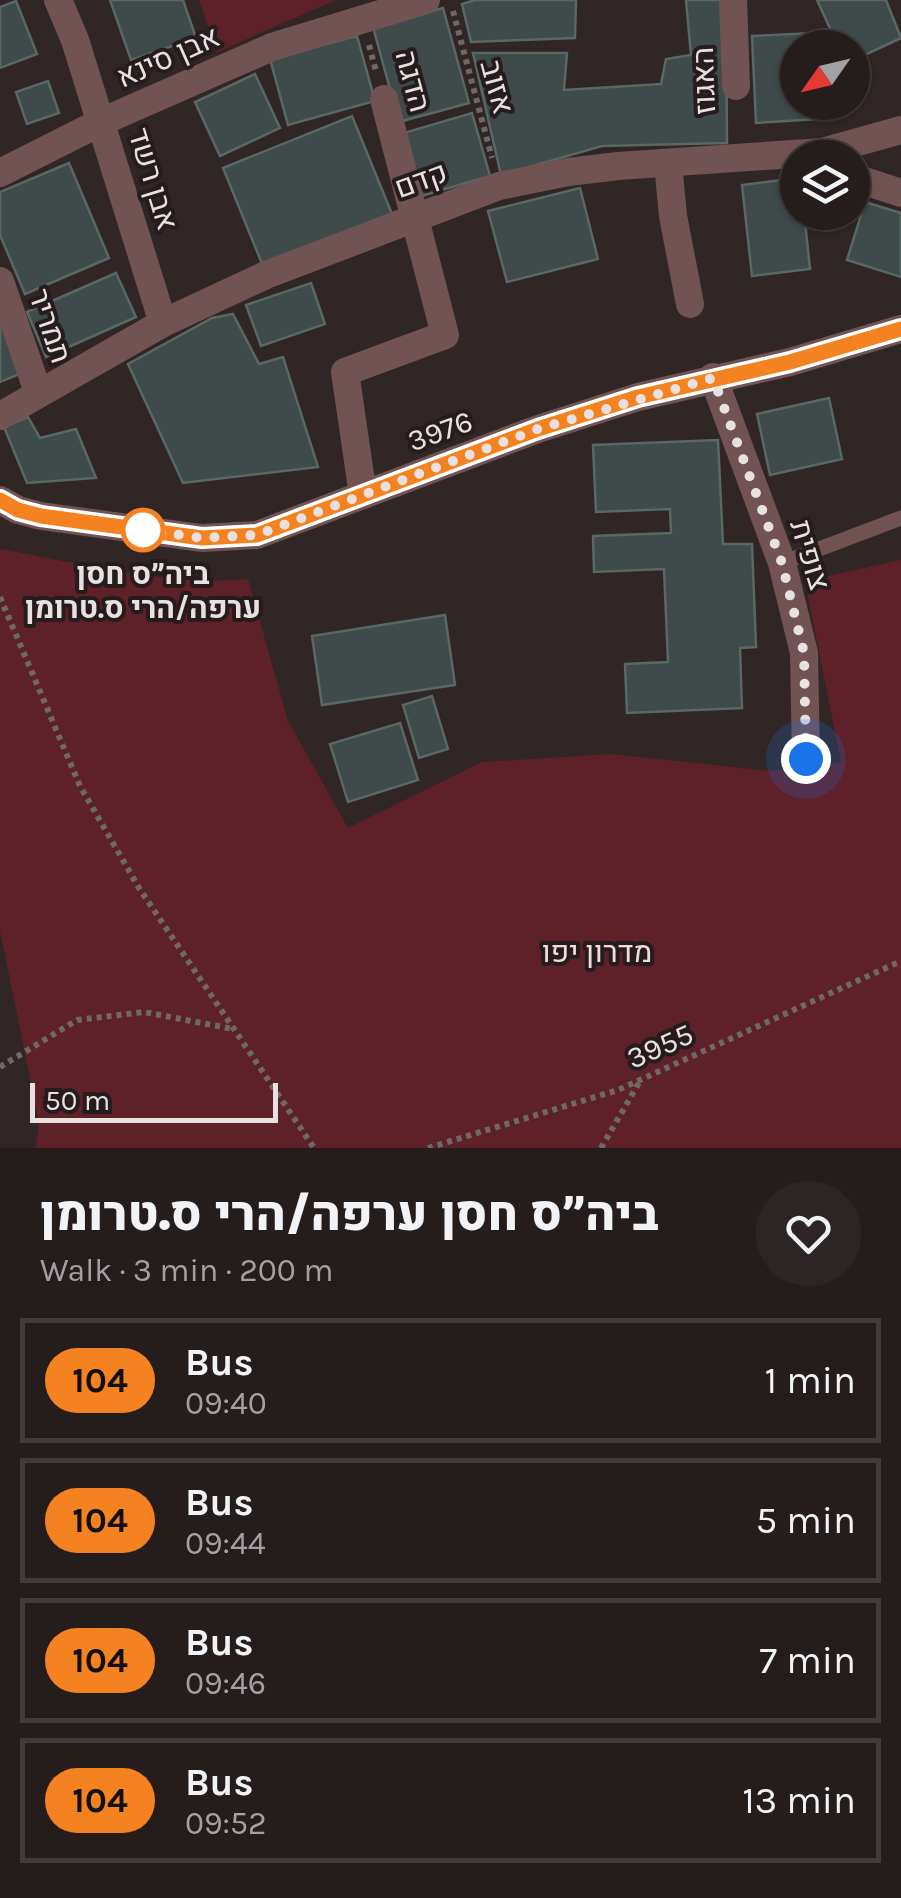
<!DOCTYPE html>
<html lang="en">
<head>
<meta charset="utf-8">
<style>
	body { margin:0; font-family:Karla,Heebo,sans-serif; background:#2d2525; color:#f1f3f6; height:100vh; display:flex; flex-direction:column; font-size:38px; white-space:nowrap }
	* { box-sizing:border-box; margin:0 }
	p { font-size:32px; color:#a3a1a3 }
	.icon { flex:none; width:55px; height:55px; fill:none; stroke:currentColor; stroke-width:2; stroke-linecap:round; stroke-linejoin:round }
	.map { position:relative; height:1148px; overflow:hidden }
	.side { display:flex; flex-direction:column; background:#251c1c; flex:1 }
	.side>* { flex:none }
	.badge { padding:0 20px; border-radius:32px; font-size:35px; line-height:65px }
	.needle { width:65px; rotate:236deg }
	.buttons { position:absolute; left:780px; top:30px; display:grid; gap:20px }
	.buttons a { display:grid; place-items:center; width:90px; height:90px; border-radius:50%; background:#251c1c; box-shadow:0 2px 8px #0004,0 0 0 2px #423a3b; font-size:50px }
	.scale { position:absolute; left:30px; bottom:25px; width:248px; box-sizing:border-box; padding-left:10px; border:5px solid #e8e1e1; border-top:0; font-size:28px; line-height:35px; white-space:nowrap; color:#e8e1e1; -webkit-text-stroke:8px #271c1d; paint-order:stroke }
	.you { position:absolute; width:50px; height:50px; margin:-25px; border:8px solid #fff; border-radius:50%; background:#1a73e8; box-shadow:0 0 0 15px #1a73e833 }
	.map>.badge { position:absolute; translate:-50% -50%; box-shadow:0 0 0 5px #fff }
	.round { display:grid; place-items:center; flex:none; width:105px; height:105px; border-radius:52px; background:#2d2525 }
	.summary { display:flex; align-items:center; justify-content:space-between; height:170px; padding:0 40px }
	h1 { font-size:48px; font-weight:800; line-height:75px }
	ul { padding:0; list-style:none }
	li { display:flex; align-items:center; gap:30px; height:125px; margin:0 20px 15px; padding:0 20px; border:5px solid #423a3b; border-radius:0px }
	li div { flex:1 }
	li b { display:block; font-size:38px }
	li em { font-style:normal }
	li .badge { min-width:110px; font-weight:700; text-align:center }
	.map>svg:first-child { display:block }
</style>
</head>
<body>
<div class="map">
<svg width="901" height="1148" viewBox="0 0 901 1148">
	<rect width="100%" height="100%" fill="#312626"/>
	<g fill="#5f2129">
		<polygon points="199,0 336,0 217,52"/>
		<path d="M0 549C81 563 166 587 248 579L288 721 348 828 482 762 610 754 771 771 841 762 805 581 901 560V1148H36L39 1122 0 931Z"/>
	</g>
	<g fill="#3e4b4a" stroke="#596765" stroke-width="2.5">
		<polygon points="110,0 183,0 196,38 131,60"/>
		<polygon points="475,0 576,0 575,38 471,42 462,4"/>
		<polygon points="686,0 726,0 727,143 602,146 501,175 473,53 567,53 564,90 661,84 666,59 691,55"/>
		<polygon points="817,0 886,0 901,38 852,61 852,48 839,48"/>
		<polygon points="16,1 37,54 0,68 0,7"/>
		<polygon points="443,8 469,103 399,122 373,27"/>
		<polygon points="813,33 814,48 798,48 798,102 817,102 818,119 756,123 752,36"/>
		<polygon points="357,36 375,101 288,125 270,59"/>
		<polygon points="255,74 280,128 220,156 195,102"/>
		<polygon points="48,81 59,113 27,124 16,92"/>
		<polygon points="472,113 490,176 415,198 397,135"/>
		<polygon points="352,116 392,214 263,266 223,168"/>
		<polygon points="69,163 109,258 25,294 0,235 0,192"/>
		<polygon points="798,178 798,212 804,212 810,269 752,276 742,185"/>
		<polygon points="580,188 598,259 507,282 488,211"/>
		<polygon points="865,202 901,213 901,277 847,260"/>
		<polygon points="116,273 136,317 46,357 27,312"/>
		<polygon points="311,283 325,324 261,346 246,305"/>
		<polygon points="233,314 259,364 283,357 318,467 183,483 128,364 212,318"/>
		<polygon points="0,321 22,373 0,382"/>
		<polygon points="829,398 842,459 770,475 757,414"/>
		<polygon points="28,417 40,438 76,429 96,478 27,483 4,427"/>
		<polygon points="718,440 723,544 752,544 756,647 740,648 742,708 627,713 625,664 668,662 664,569 594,572 593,536 671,533 670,509 596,512 593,445"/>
		<polygon points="445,615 455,685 322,705 312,636"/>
		<polygon points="432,696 448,749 419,758 403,705"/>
		<polygon points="400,723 418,780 348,802 330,744"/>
	</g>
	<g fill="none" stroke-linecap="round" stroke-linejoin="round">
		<g stroke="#706767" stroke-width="6" stroke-dasharray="5 5" stroke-linecap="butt">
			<polyline points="453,11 492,158"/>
			<polyline points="369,45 376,71"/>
			<polyline points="0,597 80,786 139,888 314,1148"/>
			<polyline points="0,1067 77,1020 144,1012 233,1029"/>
			<polyline points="428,1148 618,1090 901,961"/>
			<polyline points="601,1148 640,1081"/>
		</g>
		<polyline stroke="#725354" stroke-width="15" points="782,563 901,518"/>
		<g stroke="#725354" stroke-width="28">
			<polyline points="58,0 75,40 163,323"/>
			<polyline points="733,0 736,86"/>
			<polyline points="668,163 673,216 690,304"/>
			<polyline points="0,173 101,122 272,47 426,0"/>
			<polyline points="852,177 901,193"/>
			<polyline points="0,281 38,392"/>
			<polyline points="713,377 782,563 804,653 806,759"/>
			<polyline points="0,416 163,323 266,275 499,186 568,172 618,166 822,152 901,130"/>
			<polyline points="363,495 345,372 445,335 384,99"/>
			<polyline points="0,500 18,510 41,516 201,538 257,535 538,429 638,397 790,362 901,329"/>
		</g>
	</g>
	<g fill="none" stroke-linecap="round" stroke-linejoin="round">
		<defs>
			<polyline id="line" points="0,500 18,510 41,516 202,538 257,535 538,429 638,397 790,362 901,329"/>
		</defs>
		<use href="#line" stroke="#fff" stroke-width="22"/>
		<use href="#line" stroke="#f58220" stroke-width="15"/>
		<polyline stroke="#e8e1e1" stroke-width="10" stroke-dasharray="0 18" points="143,530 202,538 257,535 538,429 713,378 782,563 804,653 806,759"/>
	</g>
	<circle fill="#fff" stroke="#f58220" stroke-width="5" cx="143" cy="530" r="20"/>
	<g text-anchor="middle" stroke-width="8" stroke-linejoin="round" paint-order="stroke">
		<g font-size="30" fill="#e8e1e1" stroke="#271c1d">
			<text transform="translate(168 57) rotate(-24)" y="10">אבן סינא</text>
			<text transform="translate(413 81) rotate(75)" y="10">הדגה</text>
			<text transform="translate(704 81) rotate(-92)" y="10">האגוז</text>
			<text transform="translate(497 87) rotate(75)" y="10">אזוב</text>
			<text transform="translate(153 179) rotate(73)" y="10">אבן רשד</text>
			<text transform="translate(421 180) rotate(-20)" y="10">קדם</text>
			<text transform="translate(50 326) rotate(71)" y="10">תמריר</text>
			<text transform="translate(440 431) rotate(-20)" y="10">3976</text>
			<text transform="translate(810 555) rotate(73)" y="10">צופית</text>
			<text transform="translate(660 1046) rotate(-24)" y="10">3955</text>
		</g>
		<g font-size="30" font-weight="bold" fill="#e8e1e1" stroke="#271c1d">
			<text x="143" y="584">ביה״ס חסן<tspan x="143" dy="34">ערפה/הרי ס.טרומן</tspan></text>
		</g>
		<g font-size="30" fill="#f1dbdb" stroke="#271c1d">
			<text x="597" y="962">מדרון יפו</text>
		</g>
	</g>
</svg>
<div class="buttons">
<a><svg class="needle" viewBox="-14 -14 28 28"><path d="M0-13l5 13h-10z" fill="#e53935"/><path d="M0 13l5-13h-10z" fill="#a3a1a3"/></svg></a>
<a><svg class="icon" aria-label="layers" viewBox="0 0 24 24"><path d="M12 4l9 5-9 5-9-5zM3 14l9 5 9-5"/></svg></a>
</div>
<div class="scale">50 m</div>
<div class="you" style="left:806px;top:759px"></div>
</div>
<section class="side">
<div class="summary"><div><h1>ביה״ס חסן ערפה/הרי ס.טרומן</h1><p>Walk · 3 min · 200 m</p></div><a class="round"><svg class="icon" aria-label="heart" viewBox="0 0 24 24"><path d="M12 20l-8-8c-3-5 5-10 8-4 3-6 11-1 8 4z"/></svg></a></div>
<ul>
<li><span class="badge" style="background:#f58220;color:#111">104</span><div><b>Bus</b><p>09:40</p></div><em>1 min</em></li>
<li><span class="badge" style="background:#f58220;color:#111">104</span><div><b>Bus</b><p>09:44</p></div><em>5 min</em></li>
<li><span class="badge" style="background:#f58220;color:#111">104</span><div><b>Bus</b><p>09:46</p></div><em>7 min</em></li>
<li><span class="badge" style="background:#f58220;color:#111">104</span><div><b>Bus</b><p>09:52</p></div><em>13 min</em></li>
</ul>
</section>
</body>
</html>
